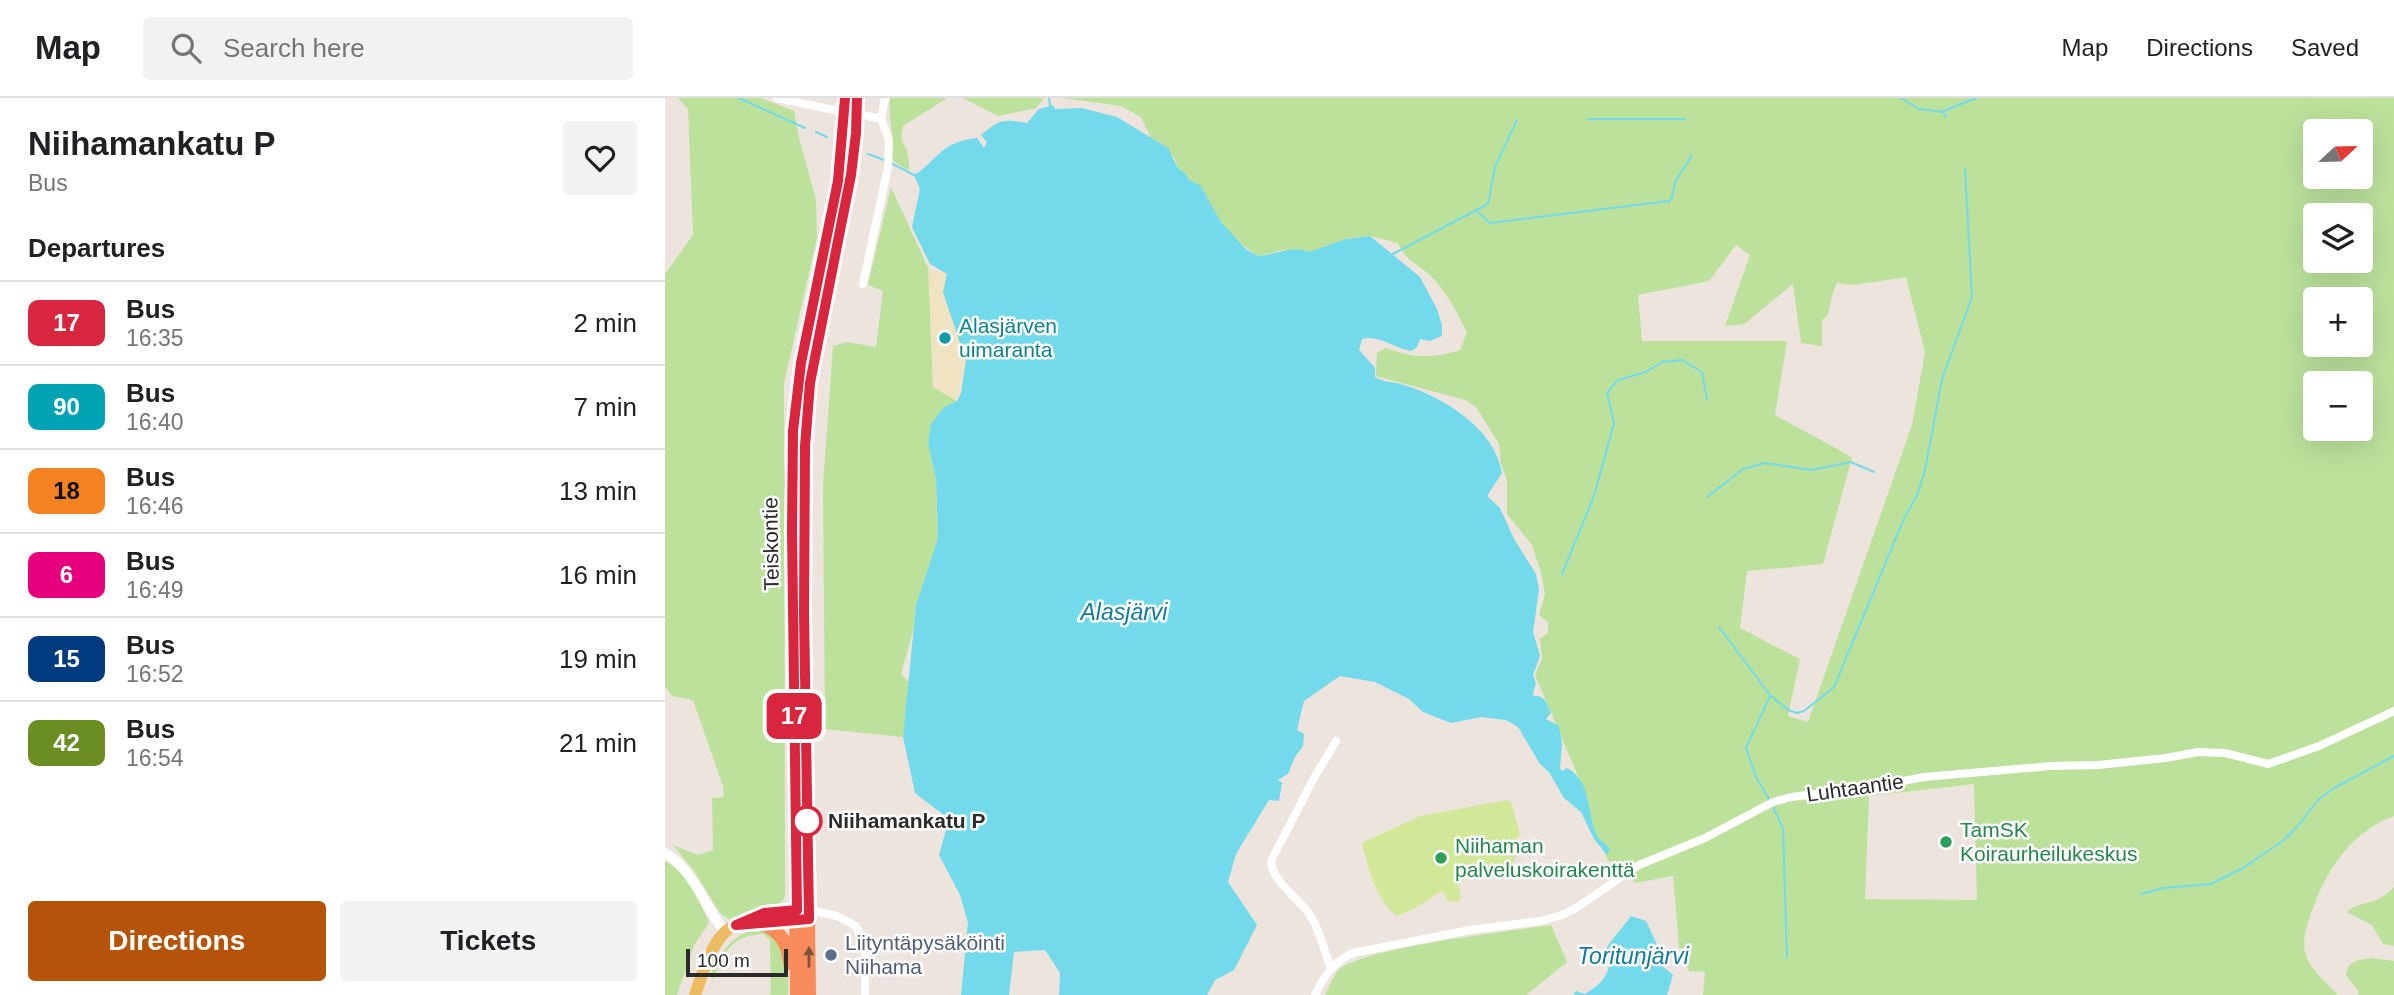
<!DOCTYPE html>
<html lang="en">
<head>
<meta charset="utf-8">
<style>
	body { margin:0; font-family:Arial,sans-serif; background:#f2f2f2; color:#202124; height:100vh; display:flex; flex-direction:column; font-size:26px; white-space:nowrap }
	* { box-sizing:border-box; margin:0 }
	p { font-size:23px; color:#757577 }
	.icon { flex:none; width:38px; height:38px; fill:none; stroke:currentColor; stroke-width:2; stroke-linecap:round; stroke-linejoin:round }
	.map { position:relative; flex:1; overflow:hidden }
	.details { display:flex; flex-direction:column; background:#fff; width:665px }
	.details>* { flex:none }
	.badge { padding:0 14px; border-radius:10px; font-size:24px; line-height:46px }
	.needle { width:46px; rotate:68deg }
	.fabs { position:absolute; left:1638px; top:21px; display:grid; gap:14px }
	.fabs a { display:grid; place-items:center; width:70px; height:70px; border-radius:7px; background:#fff; box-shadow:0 7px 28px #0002; font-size:35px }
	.scale { position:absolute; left:21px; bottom:18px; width:102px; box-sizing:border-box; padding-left:7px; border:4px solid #2b2b2b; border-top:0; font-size:19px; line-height:24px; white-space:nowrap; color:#2b2b2b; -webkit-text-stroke:5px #fff; paint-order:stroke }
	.map>.badge { position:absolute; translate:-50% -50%; box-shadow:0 0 0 4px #fff }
	h2 { padding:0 28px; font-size:26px; line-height:63px }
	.round { display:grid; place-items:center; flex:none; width:74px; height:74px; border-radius:7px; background:#f2f2f2 }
	.headline { display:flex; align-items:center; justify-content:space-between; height:119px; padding:0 28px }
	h1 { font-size:33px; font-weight:600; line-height:52px }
	.action { display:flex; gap:14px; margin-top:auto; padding:14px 28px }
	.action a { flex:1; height:80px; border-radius:7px; background:#b45309; color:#fff; font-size:28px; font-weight:600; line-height:80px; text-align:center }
	.action a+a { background:#f2f2f2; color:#202124 }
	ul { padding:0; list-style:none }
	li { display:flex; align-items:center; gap:21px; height:84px; padding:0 28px; border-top:2px solid #e0e0e0 }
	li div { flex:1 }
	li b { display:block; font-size:26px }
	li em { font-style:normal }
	li .badge { min-width:77px; font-weight:700; text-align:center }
	header { display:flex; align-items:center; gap:42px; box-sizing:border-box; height:98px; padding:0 35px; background:#fff; border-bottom:2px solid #e0e0e0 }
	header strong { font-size:33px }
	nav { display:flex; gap:38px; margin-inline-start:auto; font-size:24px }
	.search { width:490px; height:63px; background:#f2f2f2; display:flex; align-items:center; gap:18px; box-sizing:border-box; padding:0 24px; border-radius:7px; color:#757577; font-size:26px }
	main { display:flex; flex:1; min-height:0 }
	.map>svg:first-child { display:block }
</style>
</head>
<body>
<header>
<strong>Map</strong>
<div class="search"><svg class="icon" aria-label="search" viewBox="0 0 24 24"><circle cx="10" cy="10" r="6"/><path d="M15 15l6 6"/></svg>Search here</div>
<nav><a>Map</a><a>Directions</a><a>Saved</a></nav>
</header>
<main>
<section class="details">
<div class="headline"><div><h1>Niihamankatu P</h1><p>Bus</p></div><a class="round"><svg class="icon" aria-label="heart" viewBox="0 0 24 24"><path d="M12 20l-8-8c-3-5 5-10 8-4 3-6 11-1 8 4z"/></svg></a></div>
<h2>Departures</h2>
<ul>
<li><span class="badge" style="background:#d7263d;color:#fff">17</span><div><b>Bus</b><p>16:35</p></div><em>2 min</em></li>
<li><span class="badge" style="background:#00a3b4;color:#fff">90</span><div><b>Bus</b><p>16:40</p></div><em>7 min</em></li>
<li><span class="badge" style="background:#f58220;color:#111">18</span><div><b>Bus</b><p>16:46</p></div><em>13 min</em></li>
<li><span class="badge" style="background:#e6007e;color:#fff">6</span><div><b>Bus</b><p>16:49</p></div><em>16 min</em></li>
<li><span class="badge" style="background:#003b80;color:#fff">15</span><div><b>Bus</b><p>16:52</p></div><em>19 min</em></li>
<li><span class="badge" style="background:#6b8e23;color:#fff">42</span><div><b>Bus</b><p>16:54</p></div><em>21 min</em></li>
</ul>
<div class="action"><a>Directions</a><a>Tickets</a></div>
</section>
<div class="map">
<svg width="1729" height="897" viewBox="0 0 1729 897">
	<rect width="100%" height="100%" fill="#ece4dd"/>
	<g fill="#bbe19b" fill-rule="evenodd">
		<polygon points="13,0 96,0 129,13 134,40 151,102 152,140 119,285 120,798 116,805 65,822 55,815 30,774 8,747 33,757 48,752 47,700 59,699 58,688 28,602 7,598 0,588 0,176 28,137 23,11"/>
		<path d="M225 0H282L238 28 236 40 242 53 245 71H241L227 62C230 41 223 21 225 0Z"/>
		<polygon points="298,0 379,0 371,10 333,18"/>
		<path d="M398 0H1729V718C1687 733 1661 772 1647 813 1642 825 1637 841 1640 855 1645 872 1661 884 1673 897H1038L1040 874 1024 873 1014 849 1008 778 970 785 960 767 943 763 919 708 923 701 870 577 877 561 875 541 883 535V524L874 517 880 496 876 474 867 447 842 416V382L836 366 834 346 811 309 800 302 711 278 712 255 721 250C748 260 767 261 795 252L802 235C792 214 783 196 767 179 755 167 739 162 733 145L705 138 681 141 644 155 617 152 594 158C565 142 545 108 524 82L521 76 513 70 509 59 494 44 486 40 476 19 456 8ZM1650 33H1696V79H1650ZM1650 117H1696V163H1650ZM1071 147 1085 157 1060 228 1079 226 1128 186 1136 245 1157 248V222L1163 217 1167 197 1172 185 1189 187 1241 179 1260 254 1247 327 1143 624 1123 618 1135 561 1075 530 1082 473 1158 466 1187 359 1110 317 1122 243H977L973 197 1044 183ZM1650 201H1696V247H1650ZM1650 285H1696V331H1650ZM1309 686 1312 802 1200 801 1204 698Z"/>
		<polygon points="226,89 264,172 268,289 292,303 279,309 266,326 263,345 271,381 273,440 251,507 248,533 236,576 244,584 238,639 160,631 158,387 168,248 182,244 211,249 218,193 203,187"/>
		<path d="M0 763C23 776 34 802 44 825L29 847 12 897H0Z"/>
		<path d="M1729 789V848L1718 846 1707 827 1682 814C1696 801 1710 810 1729 789Z"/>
		<path d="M886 827 902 864 861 897H660C664 890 667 880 673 873 693 850 849 833 886 827Z"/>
		<path d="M96 830 108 833 123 863V897H102L106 896 105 842 98 836C66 838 60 853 49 880L47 881 45 877C57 852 67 836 96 830Z"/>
		<path d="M1706 860 1729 863V897H1693L1694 894 1681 877C1683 863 1693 862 1706 860Z"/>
	</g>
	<polygon fill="#f0e3c1" points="263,171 282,176 278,194 301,263 292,303 268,289"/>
	<path fill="#d0e897" d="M842 702 846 704 855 736 848 750 851 758 849 765 808 776 793 785 796 801 792 804 783 803 779 795 775 794 749 811 731 818C709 797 704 773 697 745L755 718Z"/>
	<g fill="#73daeb">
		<path d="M388 7 390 11 417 10 452 19 503 50 513 70 521 76 524 82 535 87 556 124 582 152 594 158C611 156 628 147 644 154L681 141 705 138 755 179 772 211 777 227V238L765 243 755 241 752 249 746 253C729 250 713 236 697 241L694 252 710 270V279C719 284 727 284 736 286 777 298 830 330 837 375L822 398 835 410 849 441 871 476 874 492 868 534 875 558 868 577 871 585 868 596 869 598H874L880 602 886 615 881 621 894 628 897 646 895 670 897 673 902 670C928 684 921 717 933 739 936 743 942 747 945 751L942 757 929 741 916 714 899 700 884 674 875 666 853 629 841 622 816 619 786 625 758 614 744 601 710 584 675 578 639 603 632 632 639 636 638 648 630 659 623 676 613 682 617 685 614 703 604 702 571 756 563 784 592 827 569 872 550 882 542 897H394L395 875 380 852 349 854 344 897H296L303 825 295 797 274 757 284 721 250 695 238 639 251 507 273 440 271 381 263 345 266 326 279 309 292 303 296 295 301 263 278 194 282 176 265 166 247 129 255 91 249 77C260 71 265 63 275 55 284 46 300 41 312 40L319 50 322 44 316 37C335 21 338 21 362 25L374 11Z"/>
		<path d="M966 818 981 823 994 851V865L1008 877 1002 897H908L911 893 920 896C931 889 941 882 944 868L938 856C946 841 957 831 966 818Z"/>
	</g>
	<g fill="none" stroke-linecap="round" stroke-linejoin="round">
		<g stroke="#73daeb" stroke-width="2">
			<polyline points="74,0 140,30"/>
			<polyline points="384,0 385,7"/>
			<polyline points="1236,0 1254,11 1278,14 1281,19"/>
			<polyline points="1279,13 1311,0"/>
			<polyline points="923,21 1020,21"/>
			<polyline points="151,34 162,39"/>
			<polyline points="203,56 219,62"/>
			<polyline points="226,65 249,77"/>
			<polyline points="812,113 825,125 1004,103 1007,100 1010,84 1027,57"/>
			<polyline points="726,157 821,107 824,102 830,69 852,22"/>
			<polyline points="1042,399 1078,371 1100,365 1147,372 1186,364 1209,374"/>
			<polyline points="897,476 929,398 949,325 942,295 953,282 981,274 997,264 1017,262 1037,274 1042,302"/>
			<polyline points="1054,529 1105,597 1123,612 1132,615 1139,613 1169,589 1238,423 1253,395 1260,372 1277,281 1307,199 1300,71"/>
			<polyline points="1104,701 1091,679 1081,650 1105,598"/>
			<polyline points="1108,709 1118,730 1122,859"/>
			<polyline points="1476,796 1498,790 1546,786 1578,770 1619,742 1631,730 1653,702 1669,690 1729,658"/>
		</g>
		<g stroke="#fff" stroke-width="8">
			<polyline points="112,0 169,12"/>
			<polyline points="216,21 220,0"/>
			<polyline points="198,186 223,69 224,42 216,21 198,17"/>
			<polyline points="144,812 172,818 191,828 200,851 200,897"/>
			<path d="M666 870C658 852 656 833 645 817 634 800 607 784 606 763L649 680 671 643"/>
			<path d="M650 897C659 878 668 864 688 855L805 832 876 823 897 817 911 810 974 767 1040 740 1108 704 1126 699 1207 689 1259 679 1386 668 1433 667 1501 660 1533 654 1560 655 1603 666 1654 648 1729 613"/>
		</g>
		<path stroke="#fff" stroke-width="10" d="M0 755C29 772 39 808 60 834"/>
		<g stroke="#edbb61" stroke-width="12">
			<polyline points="92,824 140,821"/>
			<path d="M30 897C37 878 42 858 54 841 71 817 113 812 140 812"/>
		</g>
		<g stroke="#f98c5b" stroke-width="14">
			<path d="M92 824C113 831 123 842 125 865"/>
			<path d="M132 897 126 383C129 322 135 262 148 202 162 135 179 69 180 0"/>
			<polyline points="144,897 139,515 140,348 145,285 186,77 191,35 192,0"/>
		</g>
	</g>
	<defs><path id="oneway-solid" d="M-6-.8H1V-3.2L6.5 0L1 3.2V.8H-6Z" transform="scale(1.75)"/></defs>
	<use fill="#7d523e" href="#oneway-solid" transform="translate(144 859) rotate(-90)"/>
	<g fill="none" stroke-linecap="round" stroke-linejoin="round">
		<defs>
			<polyline id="line" points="180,0 173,83 136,265 128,333 127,433 132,812 99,815 71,827 144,821 139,515 140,348 145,285 186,77 191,35 192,0"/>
		</defs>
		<use href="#line" stroke="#fff" stroke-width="16"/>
		<use href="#line" stroke="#d7263d" stroke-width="10"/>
	</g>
	<circle fill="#0f9aa8" stroke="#fff" stroke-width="2.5" cx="280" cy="240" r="7"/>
	<circle fill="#fff" stroke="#d7263d" stroke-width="3.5" cx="142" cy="723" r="14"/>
	<g fill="#2e9e5b" stroke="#fff" stroke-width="2.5">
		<circle cx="1281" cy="744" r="7"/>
		<circle cx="776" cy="760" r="7"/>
	</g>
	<circle fill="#5c6f8a" stroke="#fff" stroke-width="2.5" cx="166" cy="857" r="7"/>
	<g text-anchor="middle" stroke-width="5" stroke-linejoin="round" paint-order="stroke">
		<g font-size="21" fill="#0d838f" stroke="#fff" text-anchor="start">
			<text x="294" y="235">Alasjärven<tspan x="294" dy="24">uimaranta</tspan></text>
		</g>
		<g font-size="21" fill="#2b2b2b" stroke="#fff">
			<text transform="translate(106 446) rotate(-91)" y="7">Teiskontie</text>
			<text transform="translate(1190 690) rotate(-8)" y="7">Luhtaantie</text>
		</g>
		<g font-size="21" font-weight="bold" fill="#2b2b2b" stroke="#fff" text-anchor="start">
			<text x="163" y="730">Niihamankatu P</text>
		</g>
		<g font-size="21" fill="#27864d" stroke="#fff" text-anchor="start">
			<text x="1295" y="739">TamSK<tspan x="1295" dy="24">Koiraurheilukeskus</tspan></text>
			<text x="790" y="755">Niihaman<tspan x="790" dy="24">palveluskoirakenttä</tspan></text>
		</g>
		<g font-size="21" fill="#4e5e75" stroke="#fff" text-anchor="start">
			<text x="180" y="852">Liityntäpysäköinti<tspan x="180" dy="24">Niihama</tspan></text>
		</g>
		<g font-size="23" font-style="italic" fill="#117a98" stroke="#fff">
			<text x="459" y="522">Alasjärvi</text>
			<text x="968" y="866">Toritunjärvi</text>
		</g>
	</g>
</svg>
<div class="fabs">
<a><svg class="needle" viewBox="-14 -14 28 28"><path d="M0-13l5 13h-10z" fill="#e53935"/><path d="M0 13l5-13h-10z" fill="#757577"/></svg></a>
<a><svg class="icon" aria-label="layers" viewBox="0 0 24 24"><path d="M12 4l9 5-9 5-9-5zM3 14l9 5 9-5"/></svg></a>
<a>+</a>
<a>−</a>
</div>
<div class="scale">100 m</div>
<b class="badge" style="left:129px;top:618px;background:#d7263d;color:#fff">17</b>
</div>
</main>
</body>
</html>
